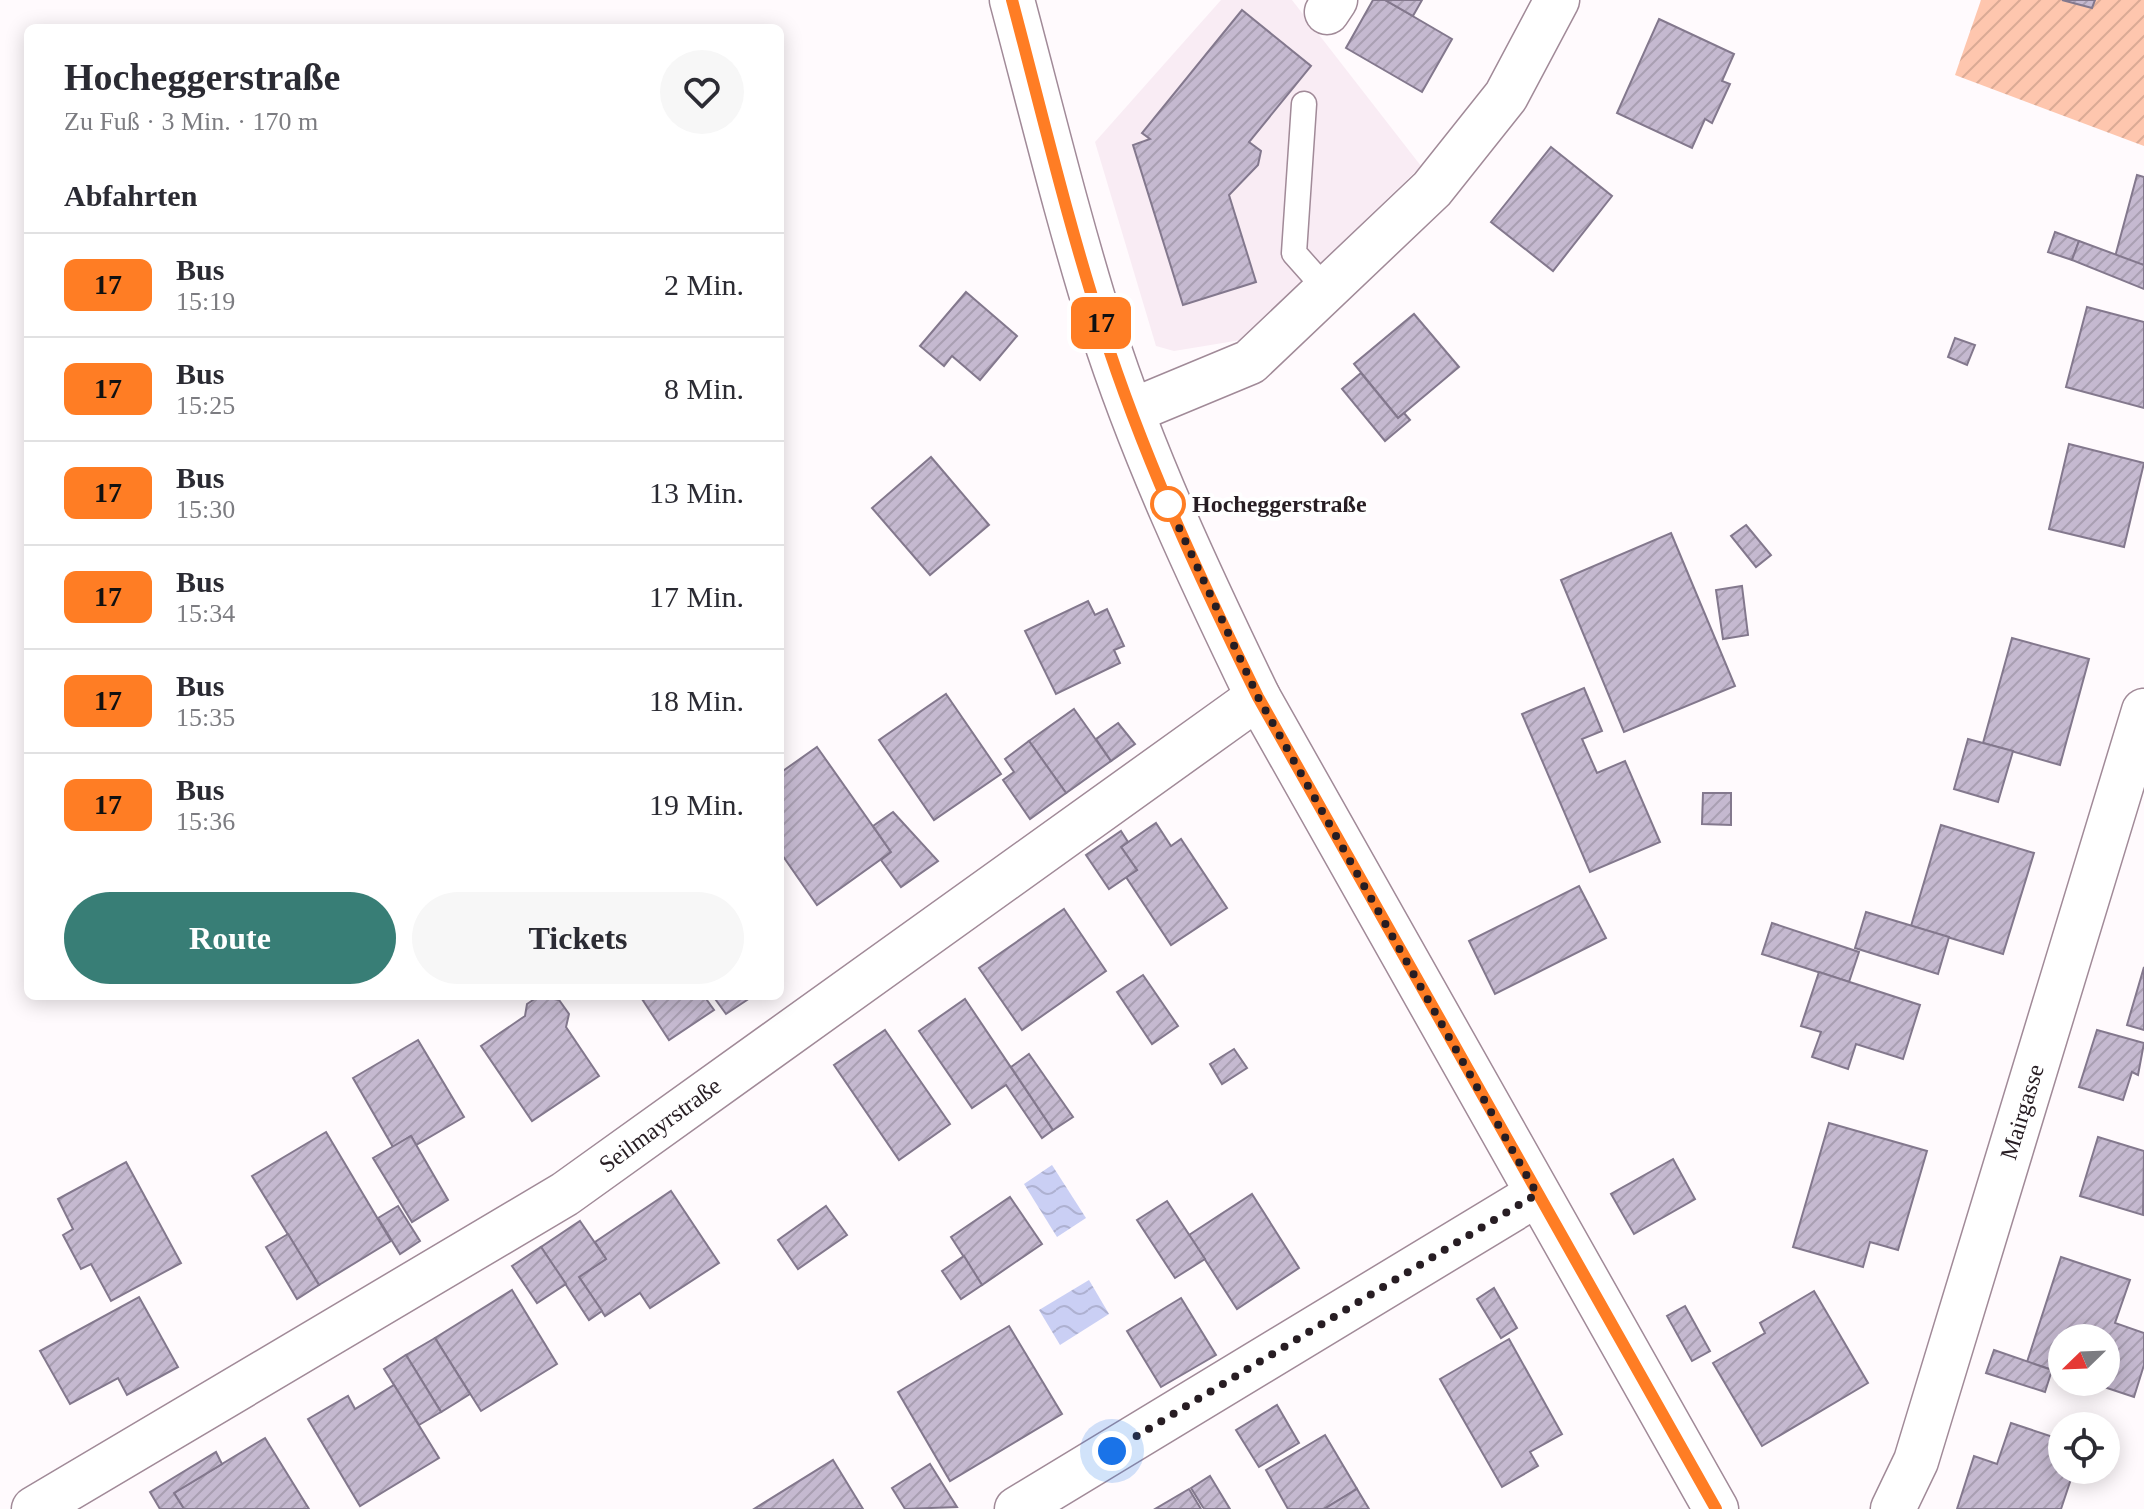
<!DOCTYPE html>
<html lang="de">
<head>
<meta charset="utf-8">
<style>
	body { margin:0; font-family:"Times New Roman",serif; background:#f7f7f7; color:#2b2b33; height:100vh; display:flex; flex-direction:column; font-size:30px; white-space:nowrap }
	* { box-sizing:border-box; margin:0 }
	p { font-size:26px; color:#7c7c81 }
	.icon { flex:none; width:44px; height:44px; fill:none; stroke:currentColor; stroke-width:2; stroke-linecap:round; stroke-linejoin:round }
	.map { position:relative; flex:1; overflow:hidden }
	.panel { position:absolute; left:24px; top:24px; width:760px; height:976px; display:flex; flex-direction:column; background:#fff; border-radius:12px; box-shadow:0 4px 20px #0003 }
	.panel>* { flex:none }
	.badge { padding:0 16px; border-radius:12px; font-size:28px; line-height:52px }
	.needle { width:52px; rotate:247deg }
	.fabs { position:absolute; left:2048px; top:1324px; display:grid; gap:16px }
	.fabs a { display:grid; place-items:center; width:72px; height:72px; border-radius:50%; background:#fff; box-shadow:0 4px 20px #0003; font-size:40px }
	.you { position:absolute; width:40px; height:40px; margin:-20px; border:6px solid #fff; border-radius:50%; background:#1a73e8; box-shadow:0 0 0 12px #1a73e833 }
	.map>.badge { position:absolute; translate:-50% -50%; box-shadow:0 0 0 4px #fff }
	h2 { padding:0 40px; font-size:30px; line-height:72px }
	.round { display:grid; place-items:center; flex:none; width:84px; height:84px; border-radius:42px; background:#f7f7f7 }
	.headline { display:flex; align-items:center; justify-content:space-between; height:136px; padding:0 40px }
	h1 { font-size:38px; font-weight:600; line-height:60px }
	.button { display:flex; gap:16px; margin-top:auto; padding:16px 40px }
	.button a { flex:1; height:92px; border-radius:48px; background:#387e76; color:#fff; font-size:32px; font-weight:600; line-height:92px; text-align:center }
	.button a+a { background:#f7f7f7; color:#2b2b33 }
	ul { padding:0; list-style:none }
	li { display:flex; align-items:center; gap:24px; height:104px; padding:0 40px; border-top:2px solid #e1e1e2 }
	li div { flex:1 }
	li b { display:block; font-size:30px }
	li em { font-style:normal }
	li .badge { min-width:88px; font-weight:700; text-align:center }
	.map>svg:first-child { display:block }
</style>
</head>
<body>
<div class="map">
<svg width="2144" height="1509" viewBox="0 0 2144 1509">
	<defs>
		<pattern id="garden-furrows" width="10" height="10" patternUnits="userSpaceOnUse" patternTransform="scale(2)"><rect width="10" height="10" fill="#fec6ae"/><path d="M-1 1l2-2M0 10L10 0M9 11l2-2" fill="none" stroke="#daaa95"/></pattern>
		<pattern id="water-waves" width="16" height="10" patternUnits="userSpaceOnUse" patternTransform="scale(2)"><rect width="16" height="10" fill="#cacff4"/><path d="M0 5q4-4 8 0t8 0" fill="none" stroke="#aeb1d1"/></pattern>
		<pattern id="building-hatch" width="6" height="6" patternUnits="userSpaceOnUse" patternTransform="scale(2)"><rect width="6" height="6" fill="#c5b9d0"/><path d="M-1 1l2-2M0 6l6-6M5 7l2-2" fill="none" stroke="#a99fb2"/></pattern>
	</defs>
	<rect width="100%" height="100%" fill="#fffafd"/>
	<polygon fill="#f9ecf4" points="1221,0 1292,0 1421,166 1241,340 1174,351 1156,346 1095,142"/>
	<polygon fill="url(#garden-furrows)" points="1981,0 2144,0 2144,146 1955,75"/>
	<g fill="url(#water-waves)">
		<polygon points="1052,1165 1086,1218 1057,1237 1024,1184"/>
		<polygon points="1089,1280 1109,1314 1060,1345 1039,1310"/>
	</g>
	<g fill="url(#building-hatch)" stroke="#83788d" stroke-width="2">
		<polygon points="1373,0 1385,0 1452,39 1422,92 1346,48"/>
		<polygon points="1385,0 1422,0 1413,16"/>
		<polygon points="2062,0 2095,0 2092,8"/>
		<polygon points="1242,10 1311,66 1249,142 1261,151 1258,165 1229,195 1256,282 1183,305 1133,145 1150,139 1142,133"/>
		<polygon points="1659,19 1734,54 1722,81 1730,84 1712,123 1705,119 1692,148 1617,113"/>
		<polygon points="1551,147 1612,196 1553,271 1491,222"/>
		<polygon points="2137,175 2144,177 2144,265 2115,257"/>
		<polygon points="2055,232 2079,241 2072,260 2048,252"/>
		<polygon points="2079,241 2144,265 2144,289 2072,260"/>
		<polygon points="966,292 1017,336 980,380 952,356 944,366 920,346"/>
		<polygon points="2087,307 2144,322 2144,408 2066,387"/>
		<polygon points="1414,314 1459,367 1398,418 1354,364"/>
		<polygon points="1955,338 1975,345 1967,365 1948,357"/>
		<polygon points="1361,373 1398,418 1404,413 1410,420 1385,441 1342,389"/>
		<polygon points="2069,444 2144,463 2124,547 2049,529"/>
		<polygon points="931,457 989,525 930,575 872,508"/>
		<polygon points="1746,525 1771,555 1756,567 1731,536"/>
		<polygon points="1671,533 1735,686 1624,732 1561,580"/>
		<polygon points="1742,586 1748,635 1723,639 1716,590"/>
		<polygon points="1088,601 1095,615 1107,609 1124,646 1114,650 1120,663 1056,694 1025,631"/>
		<polygon points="2012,638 2089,659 2060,765 1983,743"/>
		<polygon points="1584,688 1602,731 1582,739 1597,773 1625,761 1660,842 1590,872 1522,714"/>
		<polygon points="946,694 1001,774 934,820 879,740"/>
		<polygon points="1074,709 1111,761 1066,793 1029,741"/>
		<polygon points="1118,723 1135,744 1111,761 1096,739"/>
		<polygon points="1968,739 2013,751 1998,802 1954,789"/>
		<polygon points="1029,741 1066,793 1030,819 1003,780 1014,772 1005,759"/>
		<polygon points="817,747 891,852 817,905 780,852 780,773"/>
		<polygon points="1703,793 1731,793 1731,825 1702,824"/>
		<polygon points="893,812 938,861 901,887 881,860 891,852 873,826"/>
		<polygon points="1156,823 1171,846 1181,839 1227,908 1171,945 1126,877 1137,870 1121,847"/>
		<polygon points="1941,825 2034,853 2003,954 1911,926"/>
		<polygon points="1121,831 1128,842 1121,847 1137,870 1109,889 1086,855"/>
		<polygon points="1579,886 1606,938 1495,994 1469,941"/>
		<polygon points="1064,909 1106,971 1022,1030 979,968"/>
		<polygon points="1866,912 1949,937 1938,974 1855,948"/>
		<polygon points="1772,923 1859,952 1849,982 1762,954"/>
		<polygon points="2144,967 2144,1030 2127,1025"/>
		<polygon points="1819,972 1920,1005 1903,1059 1856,1044 1848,1069 1812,1057 1821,1032 1801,1026"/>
		<polygon points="1143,975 1178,1026 1152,1044 1117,992"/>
		<polygon points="539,996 559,1000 569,1014 566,1027 599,1076 532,1121 481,1046 525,1016 527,1004"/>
		<polygon points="640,996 704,996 714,1010 669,1040"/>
		<polygon points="713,996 753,996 726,1014"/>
		<polygon points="965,999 1053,1130 1042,1138 1006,1085 972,1108 919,1031"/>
		<polygon points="885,1030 950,1124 899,1160 834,1065"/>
		<polygon points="2097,1030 2144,1043 2138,1075 2132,1072 2123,1100 2079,1087"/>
		<polygon points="418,1040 464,1117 416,1145 411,1136 393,1147 353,1078"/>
		<polygon points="1234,1049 1247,1068 1222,1084 1210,1064"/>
		<polygon points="1029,1054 1073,1117 1053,1130 1011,1067"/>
		<polygon points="1829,1123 1927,1151 1898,1250 1870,1242 1863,1267 1793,1247"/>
		<polygon points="326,1132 391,1241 319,1285 252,1176"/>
		<polygon points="411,1136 448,1200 412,1222 373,1158"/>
		<polygon points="2098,1137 2144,1151 2143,1215 2080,1196"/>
		<polygon points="1673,1159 1695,1199 1634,1234 1611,1194"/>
		<polygon points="126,1162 181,1263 111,1301 91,1264 81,1269 63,1235 73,1229 58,1199"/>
		<polygon points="671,1191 719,1263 650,1308 640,1293 605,1316 579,1277 606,1259 595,1242"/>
		<polygon points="1252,1194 1299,1268 1237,1309 1189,1235"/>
		<polygon points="1010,1197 1042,1244 982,1285 951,1237"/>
		<polygon points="1167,1201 1205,1259 1175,1278 1137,1220"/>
		<polygon points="398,1206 420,1241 400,1254 378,1218"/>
		<polygon points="826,1206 847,1235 798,1269 778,1240"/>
		<polygon points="580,1221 606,1259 579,1277 602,1311 589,1320 541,1247"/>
		<polygon points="288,1234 319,1285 297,1299 266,1247"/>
		<polygon points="541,1247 566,1284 537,1303 512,1266"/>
		<polygon points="964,1256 982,1285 961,1299 942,1271"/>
		<polygon points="2061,1257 2130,1280 2115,1323 2144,1333 2144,1365 2134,1397 2089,1382 2106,1382 2106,1338 2062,1338 2062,1373 2027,1362"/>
		<polygon points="1494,1288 1517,1328 1501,1338 1477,1299"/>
		<polygon points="512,1290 557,1364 481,1411 435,1338"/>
		<polygon points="1814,1291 1868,1383 1762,1446 1713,1363 1765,1333 1760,1323"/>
		<polygon points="139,1297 178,1367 127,1395 118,1378 70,1404 40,1351"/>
		<polygon points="1181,1298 1216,1355 1161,1387 1127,1331"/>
		<polygon points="1685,1306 1710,1351 1692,1361 1667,1316"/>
		<polygon points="1009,1326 1062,1414 950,1481 898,1392"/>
		<polygon points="435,1338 470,1394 441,1412 406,1355"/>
		<polygon points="1509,1339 1562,1434 1530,1452 1538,1466 1502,1487 1440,1379"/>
		<polygon points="1994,1350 2052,1370 2045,1392 1986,1373"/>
		<polygon points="406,1355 441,1412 419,1425 384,1369"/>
		<polygon points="394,1385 439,1458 360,1506 308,1419 348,1396 355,1409"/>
		<polygon points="1277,1405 1299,1443 1259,1467 1236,1430"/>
		<polygon points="2011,1423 2062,1440 2062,1470 2074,1470 2061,1509 1957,1509 1974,1456 1997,1464"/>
		<polygon points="1325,1435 1357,1489 1324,1509 1288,1509 1266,1470"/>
		<polygon points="265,1438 309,1509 184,1509 174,1493"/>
		<polygon points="216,1452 222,1464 174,1493 184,1509 160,1509 150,1492"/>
		<polygon points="833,1460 863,1509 754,1509"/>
		<polygon points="930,1464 957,1507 905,1509 892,1488"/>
		<polygon points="1210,1476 1230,1509 1204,1509 1191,1488"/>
		<polygon points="1189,1489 1201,1509 1155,1509"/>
		<polygon points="1357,1489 1369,1509 1324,1509"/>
	</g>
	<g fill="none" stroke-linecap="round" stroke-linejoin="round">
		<defs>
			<polyline id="service" points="1304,104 1294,253 1326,289"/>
			<g id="minor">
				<polyline points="1327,12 1335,0"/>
				<polyline points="1132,411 1250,362 1432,189 1506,96 1557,0"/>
				<polyline points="34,1509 565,1194 1258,697"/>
				<polyline points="1017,1509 1537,1194"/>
				<polyline points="1893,1509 1916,1461 2144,711"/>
			</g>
			<path id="tertiary" d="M1012 0C1041 109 1068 220 1102 328 1143 456 1200 577 1258 697L1716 1509"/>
		</defs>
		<use href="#service" stroke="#a18a98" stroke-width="27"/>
		<use href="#minor" stroke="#a18a98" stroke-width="47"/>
		<use href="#tertiary" stroke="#a18a98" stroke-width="47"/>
		<use href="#service" stroke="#fff" stroke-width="24"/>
		<use href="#minor" stroke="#fff" stroke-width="44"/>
		<use href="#tertiary" stroke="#fff" stroke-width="44"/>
	</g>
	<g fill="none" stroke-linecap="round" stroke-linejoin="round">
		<defs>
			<path id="line" d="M1012 0C1041 109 1067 220 1102 328 1143 456 1199 577 1258 697L1716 1509"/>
		</defs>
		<use href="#line" stroke="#fff" stroke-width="18"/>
		<use href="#line" stroke="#ff7d24" stroke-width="12"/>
		<polyline stroke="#271d23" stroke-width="8" stroke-dasharray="0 14.4" points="1112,1451 1537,1194 1258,697 1168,504"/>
	</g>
	<circle fill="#fff" stroke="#ff7d24" stroke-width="4" cx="1168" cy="504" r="16"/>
	<g text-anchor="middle" stroke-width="8" stroke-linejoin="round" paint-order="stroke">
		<g font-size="24" font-weight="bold" fill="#271d23" stroke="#fff" text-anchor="start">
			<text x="1192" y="512">Hocheggerstraße</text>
		</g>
		<g font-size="24" fill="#271d23" stroke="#fff">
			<text transform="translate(2022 1112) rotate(-73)" y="8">Mairgasse</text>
			<text transform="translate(660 1125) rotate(-36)" y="8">Seilmayrstraße</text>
		</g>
	</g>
</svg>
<div class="fabs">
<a><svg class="needle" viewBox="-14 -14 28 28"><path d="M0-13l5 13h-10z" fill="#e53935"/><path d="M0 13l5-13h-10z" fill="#7c7c81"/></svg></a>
<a><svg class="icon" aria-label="locate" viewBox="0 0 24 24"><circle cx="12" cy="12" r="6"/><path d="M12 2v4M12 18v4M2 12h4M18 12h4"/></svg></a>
</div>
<div class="you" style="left:1112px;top:1451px"></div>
<b class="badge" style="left:1101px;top:323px;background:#ff7d24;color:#111">17</b>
<section class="panel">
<div class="headline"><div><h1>Hocheggerstraße</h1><p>Zu Fuß · 3 Min. · 170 m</p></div><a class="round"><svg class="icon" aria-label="heart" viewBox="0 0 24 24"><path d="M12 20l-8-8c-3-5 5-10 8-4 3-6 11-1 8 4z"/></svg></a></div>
<h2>Abfahrten</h2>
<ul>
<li><span class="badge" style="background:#ff7d24;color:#111">17</span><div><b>Bus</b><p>15:19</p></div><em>2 Min.</em></li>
<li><span class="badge" style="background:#ff7d24;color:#111">17</span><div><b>Bus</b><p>15:25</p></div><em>8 Min.</em></li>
<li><span class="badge" style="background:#ff7d24;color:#111">17</span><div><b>Bus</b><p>15:30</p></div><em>13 Min.</em></li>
<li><span class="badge" style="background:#ff7d24;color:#111">17</span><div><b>Bus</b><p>15:34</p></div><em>17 Min.</em></li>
<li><span class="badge" style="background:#ff7d24;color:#111">17</span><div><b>Bus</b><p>15:35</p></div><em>18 Min.</em></li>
<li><span class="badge" style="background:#ff7d24;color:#111">17</span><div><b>Bus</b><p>15:36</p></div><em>19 Min.</em></li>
</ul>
<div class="button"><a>Route</a><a>Tickets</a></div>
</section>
</div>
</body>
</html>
